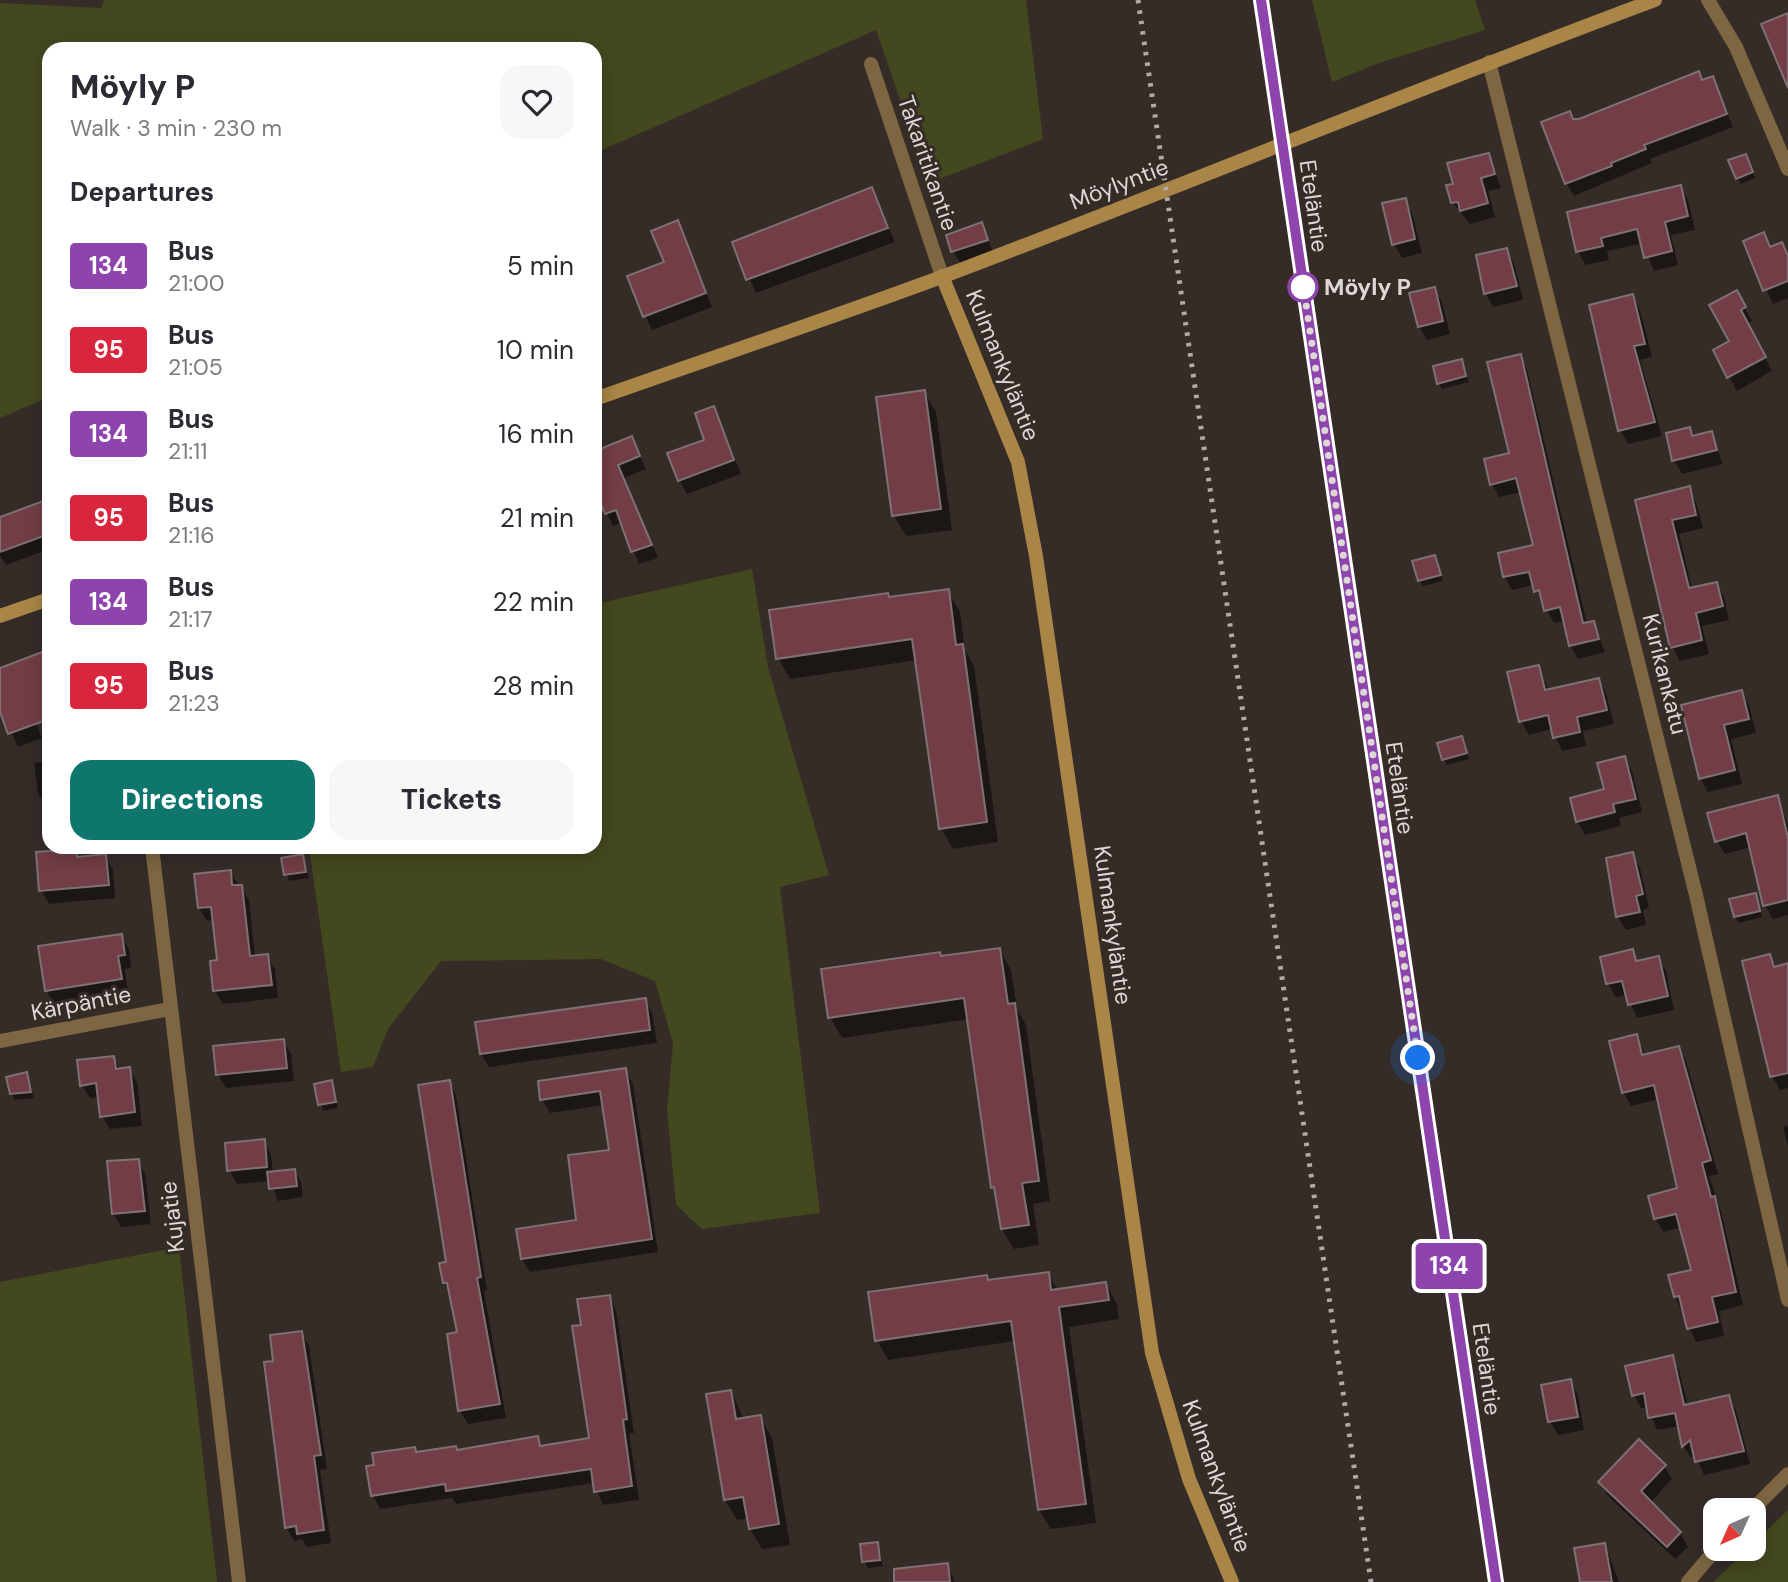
<!DOCTYPE html>
<html lang="en">
<head>
<meta charset="utf-8">
<style>
	body { margin:0; font-family:"DM Sans",sans-serif; background:#f7f7f7; color:#2b2b33; height:100vh; display:flex; flex-direction:column; font-size:26px; white-space:nowrap }
	* { box-sizing:border-box; margin:0 }
	p { font-size:23px; color:#7c7c81 }
	.icon { flex:none; width:38px; height:38px; fill:none; stroke:currentColor; stroke-width:2; stroke-linecap:round; stroke-linejoin:round }
	.map { position:relative; flex:1; overflow:hidden }
	.sheet { position:absolute; left:42px; top:42px; width:560px; height:812px; display:flex; flex-direction:column; background:#fff; border-radius:21px; box-shadow:0 4px 18px #0003 }
	.sheet>* { flex:none }
	.badge { padding:0 14px; border-radius:5px; font-size:24px; line-height:46px }
	.needle { width:46px; rotate:225deg }
	.fabs { position:absolute; left:1703px; top:1498px; display:grid; gap:14px }
	.fabs a { display:grid; place-items:center; width:63px; height:63px; border-radius:14px; background:#fff; box-shadow:0 4px 18px #0003; font-size:35px }
	.you { position:absolute; width:35px; height:35px; margin:-18px; border:5px solid #fff; border-radius:50%; background:#1a73e8; box-shadow:0 0 0 10px #1a73e833 }
	.map>.badge { position:absolute; translate:-50% -50%; box-shadow:0 0 0 4px #fff }
	h2 { padding:0 28px; font-size:26px; line-height:63px }
	.round { display:grid; place-items:center; flex:none; width:74px; height:74px; border-radius:21px; background:#f7f7f7 }
	.head { display:flex; align-items:center; justify-content:space-between; height:119px; padding:0 28px }
	h1 { font-size:33px; font-weight:800; line-height:52px }
	.primary-button { display:flex; gap:14px; margin-top:auto; padding:14px 28px }
	.primary-button a { flex:1; height:80px; border-radius:21px; background:#0f766e; color:#fff; font-size:28px; font-weight:800; line-height:80px; text-align:center }
	.primary-button a+a { background:#f7f7f7; color:#2b2b33 }
	ul { padding:0; list-style:none }
	li { display:flex; align-items:center; gap:21px; height:84px; padding:0 28px }
	li div { flex:1 }
	li b { display:block; font-size:26px }
	li em { font-style:normal }
	li .badge { min-width:77px; font-weight:700; text-align:center }
	.map>svg:first-child { display:block }
</style>
</head>
<body>
<div class="map">
<svg width="1788" height="1582" viewBox="0 0 1788 1582">
	<rect width="100%" height="100%" fill="#352c28"/>
	<g fill="#44481f">
		<polygon points="104,0 1026,0 1043,139 929,183 876,30 595,153 595,49 49,49 49,397 0,418 0,3 101,8"/>
		<polygon points="1312,0 1475,0 1485,30 1379,63 1332,82"/>
		<polygon points="752,569 768,667 829,875 780,887 820,1213 702,1229 676,1205 667,1110 673,1043 655,981 601,959 441,961 388,1029 373,1067 341,1072 309,847 595,847 595,604"/>
		<polygon points="179,1247 217,1582 0,1582 0,1282"/>
		<polygon points="1788,1510 1788,1582 1713,1582 1748,1549 1754,1549 1754,1543"/>
	</g>
	<g fill="#0007">
		<polygon points="1698,73 1703,82 1712,78 1733,127 1650,159 1652,163 1574,196 1566,183 1574,121"/>
		<polygon points="1488,155 1501,188 1488,191 1495,217 1470,224 1453,203 1455,185"/>
		<polygon points="1748,162 1755,178 1741,184 1737,178"/>
		<polygon points="1680,187 1688,200 1695,230 1671,235 1678,265 1654,271 1643,243 1607,251 1609,260 1585,265 1578,251"/>
		<polygon points="871,189 895,242 756,293 734,243"/>
		<polygon points="1405,200 1412,213 1422,253 1402,258 1394,244"/>
		<polygon points="677,223 712,307 652,330 629,277 666,263"/>
		<polygon points="981,224 994,254 961,264 953,251"/>
		<polygon points="1763,234 1771,249 1782,245 1788,255 1788,298 1773,304 1745,242"/>
		<polygon points="1506,250 1514,263 1523,300 1493,307 1486,294 1478,256"/>
		<polygon points="1434,289 1442,302 1450,334 1427,340 1419,326"/>
		<polygon points="1736,292 1752,321 1747,324 1772,371 1737,391 1715,351 1731,342"/>
		<polygon points="1633,296 1640,310 1652,357 1640,360 1662,436 1628,444 1620,430"/>
		<polygon points="1520,356 1527,369 1587,624 1593,623 1605,652 1578,659 1571,646 1565,621 1554,623 1534,585 1512,590 1505,577 1500,554 1535,546 1521,492 1499,497 1492,484 1511,454"/>
		<polygon points="1461,361 1469,382 1442,389 1439,383"/>
		<polygon points="924,392 936,412 952,530 906,536 894,516 878,398"/>
		<polygon points="714,408 741,474 687,494 679,480 707,441"/>
		<polygon points="1689,429 1693,437 1711,433 1723,464 1682,474 1674,460"/>
		<polygon points="631,438 646,469 624,478 658,558 639,564 622,522 613,526 602,502 595,505 595,452"/>
		<polygon points="1689,488 1696,502 1703,528 1679,534 1692,589 1716,584 1724,597 1729,620 1702,626 1709,654 1680,661 1672,647 1637,501"/>
		<polygon points="49,517 49,549 6,565 0,556 0,519"/>
		<polygon points="1435,557 1443,581 1423,586 1419,580"/>
		<polygon points="948,591 960,612 965,650 974,666 998,842 953,849 941,828 917,660 790,679 778,658 890,599"/>
		<polygon points="49,657 49,716 35,721 42,738 18,747 0,707 0,670"/>
		<polygon points="1538,667 1549,691 1599,680 1606,693 1614,724 1583,731 1586,746 1562,751 1552,729 1529,735 1521,721"/>
		<polygon points="1741,692 1749,705 1756,733 1731,739 1742,784 1708,792 1700,778 1683,706"/>
		<polygon points="1462,738 1469,759 1447,765 1444,759"/>
		<polygon points="1624,758 1632,771 1642,812 1619,818 1621,826 1585,835 1577,821 1606,791"/>
		<polygon points="49,761 49,806 45,806 38,793 34,763"/>
		<polygon points="1777,797 1788,825 1788,915 1773,919 1765,905 1751,847 1725,854 1717,841"/>
		<polygon points="198,847 232,847 200,850"/>
		<polygon points="76,850 80,858 105,856 113,870 115,898 49,904 41,890"/>
		<polygon points="1632,854 1640,868 1649,908 1643,910 1646,925 1626,930 1618,917 1613,896"/>
		<polygon points="302,856 309,878 289,881 283,859"/>
		<polygon points="230,872 249,900 255,957 267,956 275,969 278,998 223,1004 215,991 219,961 215,920 207,921 199,908"/>
		<polygon points="1755,895 1762,917 1739,923 1735,917"/>
		<polygon points="121,936 129,949 131,968 125,969 128,993 54,1004 46,990"/>
		<polygon points="1000,950 1011,970 1017,1009 1026,1025 1050,1201 1033,1204 1039,1245 1014,1249 1002,1229 997,1195 993,1187 969,1019 842,1038 830,1017 941,958"/>
		<polygon points="1632,951 1638,962 1658,958 1666,971 1674,1010 1637,1018 1627,995 1616,997 1608,984 1602,958"/>
		<polygon points="1769,956 1777,968 1788,965 1788,1088 1780,1090 1772,1076"/>
		<polygon points="645,999 652,1013 657,1043 489,1067 481,1054"/>
		<polygon points="1636,1036 1646,1056 1678,1048 1686,1061 1718,1174 1709,1176 1721,1211 1743,1305 1719,1311 1724,1336 1696,1342 1675,1296 1693,1271 1682,1227 1663,1232 1656,1219 1679,1190 1659,1099 1631,1106 1623,1092"/>
		<polygon points="283,1040 291,1054 294,1081 226,1088 218,1075"/>
		<polygon points="113,1058 120,1070 129,1069 137,1082 142,1126 110,1129 102,1116 100,1097 90,1098 82,1085"/>
		<polygon points="625,1070 633,1084 658,1252 530,1272 522,1259 578,1221 611,1151 604,1105 550,1113 542,1099"/>
		<polygon points="26,1074 34,1098 15,1100 12,1094"/>
		<polygon points="331,1082 338,1108 323,1111 316,1085"/>
		<polygon points="449,1082 456,1095 487,1291 484,1291 506,1418 468,1424 460,1411 449,1336 459,1334 451,1295 444,1283 448,1263"/>
		<polygon points="1788,1126 1788,1147 1783,1127"/>
		<polygon points="264,1141 271,1155 273,1173 294,1170 301,1182 303,1197 278,1201 270,1181 237,1184 229,1170"/>
		<polygon points="138,1161 145,1174 151,1224 121,1227 113,1213"/>
		<polygon points="1048,1274 1058,1291 1106,1284 1117,1304 1119,1319 1069,1327 1096,1523 1051,1529 1039,1510 1015,1341 888,1360 877,1340 989,1282"/>
		<polygon points="609,1296 616,1310 634,1433 629,1433 639,1500 603,1505 594,1483 456,1504 452,1498 380,1509 373,1495 417,1454 457,1451 537,1438 542,1447 591,1439 583,1326"/>
		<polygon points="301,1333 309,1346 327,1469 320,1470 331,1543 306,1547 302,1539 294,1541 286,1527 275,1362"/>
		<polygon points="1672,1357 1679,1370 1688,1406 1728,1397 1736,1410 1750,1464 1704,1475 1695,1454 1691,1458 1684,1447 1680,1426 1657,1430 1648,1407 1641,1408 1634,1395"/>
		<polygon points="1570,1381 1578,1395 1584,1430 1558,1435 1550,1421"/>
		<polygon points="731,1391 744,1420 760,1417 772,1438 790,1545 762,1549 750,1529 749,1518 737,1520 725,1500"/>
		<polygon points="1664,1466 1672,1479 1650,1503 1680,1533 1688,1547 1675,1559 1608,1496 1600,1483"/>
		<polygon points="877,1544 883,1566 868,1568 864,1562"/>
		<polygon points="1605,1545 1619,1582 1582,1582"/>
		<polygon points="947,1565 955,1582 918,1582"/>
	</g>
	<g fill="#723d46" stroke="#7d7172" stroke-width="2">
		<polygon points="1788,13 1788,88 1761,24"/>
		<polygon points="1699,71 1702,80 1713,76 1727,114 1644,145 1646,149 1611,163 1612,166 1565,184 1541,122 1570,111 1573,119 1579,119"/>
		<polygon points="1489,153 1495,174 1481,178 1488,203 1460,211 1458,202 1451,203 1446,185 1453,184 1447,163"/>
		<polygon points="1746,154 1753,172 1736,179 1728,160"/>
		<polygon points="1681,185 1688,216 1665,222 1672,251 1644,258 1637,229 1601,238 1603,246 1576,252 1567,212"/>
		<polygon points="872,187 888,228 746,280 732,242"/>
		<polygon points="1406,198 1415,239 1392,245 1382,203"/>
		<polygon points="678,220 706,293 643,317 627,276 664,262 651,231"/>
		<polygon points="982,222 988,240 951,252 946,235"/>
		<polygon points="1764,232 1770,247 1782,242 1788,256 1788,281 1763,291 1743,241"/>
		<polygon points="1507,248 1517,286 1484,294 1476,255"/>
		<polygon points="1435,287 1443,321 1418,327 1409,293"/>
		<polygon points="1737,290 1746,307 1741,310 1766,357 1727,378 1713,350 1729,341 1709,305"/>
		<polygon points="1633,294 1645,344 1634,346 1655,422 1618,431 1589,305"/>
		<polygon points="1521,354 1583,623 1594,621 1599,639 1569,646 1560,607 1544,611 1539,590 1534,592 1529,572 1503,577 1498,553 1533,545 1516,478 1490,485 1484,459 1509,453 1487,362"/>
		<polygon points="1462,359 1466,376 1437,384 1433,366"/>
		<polygon points="925,390 941,509 892,516 876,397"/>
		<polygon points="714,406 734,460 678,481 667,453 704,440 695,413"/>
		<polygon points="1690,427 1692,436 1712,431 1717,450 1672,461 1666,433"/>
		<polygon points="632,436 640,456 618,465 652,545 631,552 616,510 605,514 595,489 595,451"/>
		<polygon points="1690,486 1696,515 1672,520 1689,588 1717,582 1723,606 1696,613 1702,640 1670,648 1635,500"/>
		<polygon points="49,499 49,534 0,552 0,517"/>
		<polygon points="1435,555 1441,575 1418,581 1412,561"/>
		<polygon points="949,589 956,645 963,644 987,822 939,829 912,639 776,659 769,610 888,593 889,597"/>
		<polygon points="42,652 45,657 49,655 49,719 8,734 0,712 0,668"/>
		<polygon points="1539,665 1545,690 1599,678 1607,710 1577,717 1580,732 1553,738 1548,715 1519,722 1507,672"/>
		<polygon points="1742,690 1749,719 1724,725 1735,770 1699,779 1681,705"/>
		<polygon points="1462,736 1467,753 1442,760 1437,743"/>
		<polygon points="1625,756 1636,799 1613,804 1615,812 1576,822 1570,798 1604,789 1597,763"/>
		<polygon points="1778,795 1788,838 1788,900 1763,906 1746,833 1715,842 1707,813"/>
		<polygon points="77,849 77,857 106,854 109,885 39,891 36,852"/>
		<polygon points="1633,852 1643,894 1636,896 1640,912 1616,917 1606,858"/>
		<polygon points="303,854 306,872 284,875 281,858"/>
		<polygon points="231,870 232,885 242,885 250,956 268,954 272,985 213,991 210,961 217,960 211,907 198,908 194,874"/>
		<polygon points="1756,893 1760,911 1734,917 1729,899"/>
		<polygon points="122,934 125,955 118,956 122,979 45,991 38,946"/>
		<polygon points="1000,948 1008,1004 1015,1003 1039,1181 1022,1183 1029,1225 1001,1229 994,1187 991,1188 964,998 828,1018 821,969 940,952 941,956"/>
		<polygon points="1633,949 1636,961 1659,956 1668,996 1628,1005 1622,981 1606,984 1600,957"/>
		<polygon points="1770,954 1774,967 1788,963 1788,1073 1770,1077 1742,961"/>
		<polygon points="646,998 650,1030 480,1054 475,1022"/>
		<polygon points="1637,1034 1642,1055 1679,1046 1711,1160 1702,1163 1711,1197 1715,1196 1736,1292 1712,1297 1718,1322 1687,1329 1679,1296 1674,1297 1668,1275 1691,1270 1676,1214 1654,1219 1648,1196 1677,1188 1654,1085 1622,1093 1609,1041"/>
		<polygon points="284,1039 287,1068 216,1075 213,1046"/>
		<polygon points="114,1056 116,1069 130,1067 135,1112 100,1117 96,1083 80,1086 77,1060"/>
		<polygon points="626,1068 652,1239 521,1259 516,1229 576,1220 568,1155 609,1150 600,1091 540,1100 538,1081"/>
		<polygon points="27,1072 31,1092 10,1094 6,1077"/>
		<polygon points="332,1080 336,1102 318,1105 314,1084"/>
		<polygon points="450,1080 481,1277 477,1278 500,1404 458,1411 447,1334 457,1332 447,1283 443,1283 439,1263 446,1262 418,1085"/>
		<polygon points="265,1139 267,1167 227,1171 225,1143"/>
		<polygon points="139,1159 145,1211 112,1214 107,1161"/>
		<polygon points="295,1169 297,1186 269,1189 267,1172"/>
		<polygon points="1049,1272 1051,1290 1106,1282 1109,1300 1059,1307 1086,1504 1038,1510 1011,1321 875,1341 868,1292 987,1275 988,1280"/>
		<polygon points="610,1295 627,1419 623,1420 632,1486 594,1492 591,1469 446,1491 445,1484 371,1496 366,1466 374,1465 372,1453 415,1447 416,1452 456,1446 457,1450 538,1436 540,1446 589,1438 572,1326 581,1325 577,1299"/>
		<polygon points="302,1331 321,1455 314,1456 324,1530 297,1534 296,1526 285,1528 264,1362 273,1361 270,1335"/>
		<polygon points="1673,1355 1684,1405 1729,1395 1744,1451 1695,1462 1690,1440 1682,1447 1675,1413 1648,1418 1644,1393 1632,1396 1625,1366"/>
		<polygon points="1571,1379 1578,1417 1548,1422 1541,1385"/>
		<polygon points="731,1390 736,1419 761,1415 779,1524 749,1529 743,1497 724,1500 706,1394"/>
		<polygon points="1639,1439 1666,1465 1641,1491 1681,1532 1667,1547 1598,1482"/>
		<polygon points="878,1542 880,1560 862,1562 860,1544"/>
		<polygon points="1605,1543 1612,1582 1580,1582 1574,1548"/>
		<polygon points="948,1563 950,1582 894,1582 894,1569"/>
	</g>
	<g fill="none" stroke-linecap="round" stroke-linejoin="round">
		<g stroke="#7d6641" stroke-width="14">
			<polyline points="1708,0 1736,47 1788,169"/>
			<polyline points="1489,62 1696,895 1788,1300"/>
			<polyline points="871,64 942,276"/>
			<polyline points="152,847 239,1582"/>
			<polyline points="0,1041 170,1009"/>
			<polyline points="1752,1510 1788,1474"/>
			<polyline points="1688,1582 1716,1549"/>
		</g>
		<g stroke="#a98547" stroke-width="14">
			<polyline points="1261,0 1496,1582"/>
			<polyline points="942,276 1018,462 1036,556 1152,1353 1189,1479 1232,1582"/>
			<path d="M595 399C724 353 854 311 981 262 1206 176 1429 84 1655 0"/>
			<polyline points="0,616 49,599"/>
		</g>
		<polyline stroke="#b1aaa7" stroke-width="5" stroke-dasharray="3.5 7" stroke-linecap="butt" points="1138,0 1371,1582"/>
	</g>
	<g fill="none" stroke-linecap="round" stroke-linejoin="round">
		<defs>
			<polyline id="line" points="1261,0 1496,1582"/>
		</defs>
		<use href="#line" stroke="#fff" stroke-width="16"/>
		<use href="#line" stroke="#8e44ad" stroke-width="10"/>
		<polyline stroke="#ded8d5" stroke-width="7" stroke-dasharray="0 12.6" points="1303,287 1303,284 1418,1058"/>
	</g>
	<circle fill="#fff" stroke="#8e44ad" stroke-width="3.5" cx="1303" cy="287" r="14"/>
	<g text-anchor="middle" stroke-width="6" stroke-linejoin="round" paint-order="stroke">
		<g font-size="23" fill="#ded8d5" stroke="#352c28">
			<text transform="translate(928 163) rotate(71)" y="8">Takaritikantie</text>
			<text transform="translate(1119 184) rotate(-21)" y="8">Möylyntie</text>
			<text transform="translate(1314 206) rotate(82)" y="8">Eteläntie</text>
			<text transform="translate(1003 365) rotate(68)" y="8">Kulmankyläntie</text>
			<text transform="translate(1665 674) rotate(76)" y="8">Kurikankatu</text>
			<text transform="translate(1400 788) rotate(82)" y="8">Eteläntie</text>
			<text transform="translate(1113 925) rotate(82)" y="8">Kulmankyläntie</text>
			<text transform="translate(81 1003) rotate(-11)" y="8">Kärpäntie</text>
			<text transform="translate(172 1217) rotate(-97)" y="8">Kujatie</text>
			<text transform="translate(1487 1369) rotate(82)" y="8">Eteläntie</text>
			<text transform="translate(1217 1476) rotate(70)" y="8">Kulmankyläntie</text>
		</g>
		<g font-size="23" font-weight="bold" fill="#ded8d5" stroke="#352c28" text-anchor="start">
			<text x="1324" y="295">Möyly P</text>
		</g>
	</g>
</svg>
<div class="fabs">
<a><svg class="needle" viewBox="-14 -14 28 28"><path d="M0-13l5 13h-10z" fill="#e53935"/><path d="M0 13l5-13h-10z" fill="#7c7c81"/></svg></a>
</div>
<div class="you" style="left:1418px;top:1058px"></div>
<b class="badge" style="left:1449px;top:1266px;background:#8e44ad;color:#fff">134</b>
<section class="sheet">
<div class="head"><div><h1>Möyly P</h1><p>Walk · 3 min · 230 m</p></div><a class="round"><svg class="icon" aria-label="heart" viewBox="0 0 24 24"><path d="M12 20l-8-8c-3-5 5-10 8-4 3-6 11-1 8 4z"/></svg></a></div>
<h2>Departures</h2>
<ul>
<li><span class="badge" style="background:#8e44ad;color:#fff">134</span><div><b>Bus</b><p>21:00</p></div><em>5 min</em></li>
<li><span class="badge" style="background:#d7263d;color:#fff">95</span><div><b>Bus</b><p>21:05</p></div><em>10 min</em></li>
<li><span class="badge" style="background:#8e44ad;color:#fff">134</span><div><b>Bus</b><p>21:11</p></div><em>16 min</em></li>
<li><span class="badge" style="background:#d7263d;color:#fff">95</span><div><b>Bus</b><p>21:16</p></div><em>21 min</em></li>
<li><span class="badge" style="background:#8e44ad;color:#fff">134</span><div><b>Bus</b><p>21:17</p></div><em>22 min</em></li>
<li><span class="badge" style="background:#d7263d;color:#fff">95</span><div><b>Bus</b><p>21:23</p></div><em>28 min</em></li>
</ul>
<div class="primary-button"><a>Directions</a><a>Tickets</a></div>
</section>
</div>
</body>
</html>
